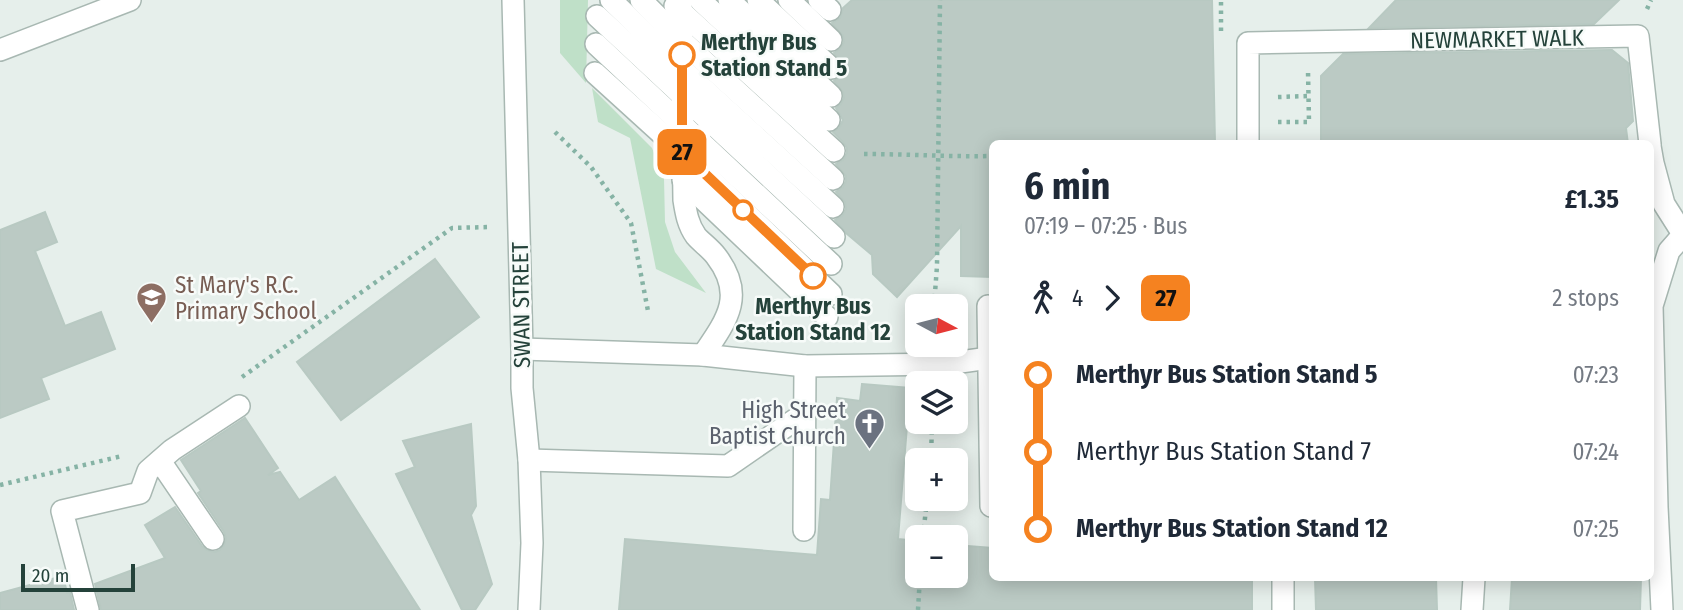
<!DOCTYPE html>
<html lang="en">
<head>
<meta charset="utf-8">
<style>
	body { margin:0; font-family:"Fira Sans Condensed",sans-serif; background:#f6f6f7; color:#1f2937; height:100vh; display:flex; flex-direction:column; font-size:26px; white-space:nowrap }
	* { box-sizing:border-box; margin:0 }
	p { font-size:23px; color:#747a83 }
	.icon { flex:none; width:38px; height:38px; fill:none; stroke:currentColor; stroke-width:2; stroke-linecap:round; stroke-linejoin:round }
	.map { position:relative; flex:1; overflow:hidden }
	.side { position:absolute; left:989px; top:140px; width:665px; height:441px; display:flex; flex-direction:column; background:#fff; border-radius:10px; box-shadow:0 4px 18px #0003 }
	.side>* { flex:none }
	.badge { padding:0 14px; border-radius:10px; font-size:24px; line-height:46px }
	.needle { width:46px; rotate:97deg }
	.controls { position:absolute; left:905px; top:294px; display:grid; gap:14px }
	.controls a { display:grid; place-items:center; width:63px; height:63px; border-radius:10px; background:#fff; box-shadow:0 4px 18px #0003; font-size:35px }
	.scale { position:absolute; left:21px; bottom:18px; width:114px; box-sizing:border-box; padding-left:7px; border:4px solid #24423a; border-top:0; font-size:19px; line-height:24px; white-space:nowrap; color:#24423a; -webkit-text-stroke:5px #f7fbf9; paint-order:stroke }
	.map>.badge { position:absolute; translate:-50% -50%; box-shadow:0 0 0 4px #fff }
	.legs { display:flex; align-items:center; gap:10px; height:77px; padding:0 35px; font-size:23px }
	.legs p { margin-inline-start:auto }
	.headline { display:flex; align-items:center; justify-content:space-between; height:119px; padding:0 35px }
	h1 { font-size:38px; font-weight:700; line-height:52px }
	ul { padding:0 35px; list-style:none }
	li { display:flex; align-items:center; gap:24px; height:77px; font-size:26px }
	li i { display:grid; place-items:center; width:10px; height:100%; margin:0 9px; background:currentColor }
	li i::after { content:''; width:18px; height:18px; margin:-9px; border:5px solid; border-radius:50%; background:#fff }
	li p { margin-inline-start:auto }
	li:first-child i { background:linear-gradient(#0000 50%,currentColor 0) }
	li:last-child i { background:linear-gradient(currentColor 50%,#0000 0) }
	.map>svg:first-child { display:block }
</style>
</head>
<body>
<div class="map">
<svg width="1683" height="610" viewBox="0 0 1683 610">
	<rect width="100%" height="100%" fill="#e6efeb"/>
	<g fill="#bfe0c8">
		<polygon points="560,0 588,0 586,83 560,53"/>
		<polygon points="592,88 652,148 664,178 665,222 675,252 706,293 656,269 630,138 598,122"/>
	</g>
	<g fill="#bbcac4" stroke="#b8c9c2" stroke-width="2">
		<polygon points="852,0 1212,0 1215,143 992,144 992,277 961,276 961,226 897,297 873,274 872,255 846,233 835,220 842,216 846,209 845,202 836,192 843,187 846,181 846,176 836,164 843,160 847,153 847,148 843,142 833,132 839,128 843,120 836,108 841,104 844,98 843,92 834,81 841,76 844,72 844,65 834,53 840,49 844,42 843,36 832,23 840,18 843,8"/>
		<polygon points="1396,0 1619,0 1594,24 1369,28"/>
		<polygon points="1612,50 1628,63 1633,121 1626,128 1628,144 1321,144 1321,76 1343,54"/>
		<polygon points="45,212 57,242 35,251 65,326 101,312 115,349 41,378 49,399 0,418 0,230"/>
		<polygon points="435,259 479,317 341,420 297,362"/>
		<polygon points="862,384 910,388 898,539 917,541 917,576 956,576 956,545 992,548 992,578 1252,578 1252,610 619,610 625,539 817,555 821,499 830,500 837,398 860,401"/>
		<polygon points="245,418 278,468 268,475 280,472 299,500 335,477 420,610 101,610 95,584 165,558 145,525 175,507 202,546 207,550 215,552 220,550 224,545 226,539 224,532 198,493 201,491 181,460"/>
		<polygon points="471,424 476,506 471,515 492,584 475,610 462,610 396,474 415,467 403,441"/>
		<polygon points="63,576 67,593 70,592 74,610 0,610 0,593"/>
		<polygon points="1315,578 1436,578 1437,610 1316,610"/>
		<polygon points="1512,578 1641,578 1640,610 1510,610"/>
	</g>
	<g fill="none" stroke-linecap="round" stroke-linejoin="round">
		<defs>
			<g id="minor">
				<polyline points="513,0 522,349 522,388 529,460 532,543 529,610"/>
				<polyline points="611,0 682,69 833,207"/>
				<polyline points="641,0 681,40 833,179"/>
				<path d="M681 0 684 200C686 213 688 225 696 236 702 243 710 248 716 256 746 295 727 320 703 355"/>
				<polyline points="700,0 829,120"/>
				<polyline points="729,0 831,96"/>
				<polyline points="758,0 831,68"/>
				<polyline points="789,0 831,40"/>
				<polyline points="819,0 830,10"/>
				<polyline points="675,6 834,151"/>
				<polyline points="597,16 834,237"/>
				<polyline points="596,44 831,264"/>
				<polyline points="0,50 130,0"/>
				<polyline points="595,73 682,152 831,294"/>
				<polyline points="1248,144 1248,43 1638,36 1650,144"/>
				<polyline points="1650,146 1653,163 1664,204 1683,234"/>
				<polyline points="683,180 827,317"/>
				<polyline points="988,306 991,506"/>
				<polyline points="522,349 703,355 805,366 946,364 989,358"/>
				<polyline points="529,460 728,466 805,413"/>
				<polyline points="160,461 213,539"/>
				<polyline points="804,530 805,366"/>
				<polyline points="88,610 62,511 140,493 148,471 172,450 239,406"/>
				<polyline points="1283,610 1283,578"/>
				<polyline points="1472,610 1474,578"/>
				<polyline points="1662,610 1657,507 1652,306 1669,251 1683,235"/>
			</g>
		</defs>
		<use href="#minor" stroke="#a8b8b2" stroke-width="24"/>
		<g stroke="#86b3a5" stroke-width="4.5" stroke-dasharray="3.5 5" stroke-linecap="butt">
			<polyline points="1647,9 1651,0"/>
			<polyline points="1221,31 1221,0"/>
			<polyline points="1278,97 1308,96"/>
			<polyline points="1278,122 1309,122 1308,71"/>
			<polyline points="555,132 591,167 631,223 648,311"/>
			<path d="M864 154C907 154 949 157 992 156"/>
			<polyline points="934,306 937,266 940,0"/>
			<polyline points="242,377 452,228 490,227"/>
			<polyline points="931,460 932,422"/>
			<polyline points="0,485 122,456"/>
			<polyline points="923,537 927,499"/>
			<polyline points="918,610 920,576"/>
		</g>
		<use href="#minor" stroke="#fff" stroke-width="21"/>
	</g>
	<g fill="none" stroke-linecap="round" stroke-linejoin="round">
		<defs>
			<polyline id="line-1" points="682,55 682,152 813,276"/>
		</defs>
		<use href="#line-1" stroke="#fff" stroke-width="16"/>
		<use href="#line-1" stroke="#f58220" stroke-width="10"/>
	</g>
	<defs>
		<symbol id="school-pin" viewBox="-11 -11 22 30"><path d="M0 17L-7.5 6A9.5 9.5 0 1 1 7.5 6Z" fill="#8d6e63" stroke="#f7fbf9"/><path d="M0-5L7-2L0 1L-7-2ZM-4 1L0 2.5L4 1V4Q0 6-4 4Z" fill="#fff"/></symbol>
		<symbol id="church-pin" viewBox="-11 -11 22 30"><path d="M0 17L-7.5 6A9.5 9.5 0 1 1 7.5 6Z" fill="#6b7280" stroke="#f7fbf9"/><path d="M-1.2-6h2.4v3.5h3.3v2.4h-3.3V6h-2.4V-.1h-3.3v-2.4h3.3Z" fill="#fff"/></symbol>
	</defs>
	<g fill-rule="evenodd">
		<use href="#school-pin" x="134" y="280" width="35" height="47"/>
		<use href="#church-pin" x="852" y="406" width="35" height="47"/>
	</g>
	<g fill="#fff" stroke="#f58220" stroke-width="3.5">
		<circle cx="682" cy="55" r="12"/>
		<circle cx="743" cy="210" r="9"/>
		<circle cx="813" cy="276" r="12"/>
	</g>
	<g text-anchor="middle" stroke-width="5" stroke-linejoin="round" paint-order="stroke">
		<g font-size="23" fill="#24423a" stroke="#f7fbf9">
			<text transform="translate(1497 39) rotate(-1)" y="8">NEWMARKET WALK</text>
			<text transform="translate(521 305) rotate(-91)" y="8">SWAN STREET</text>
		</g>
		<g font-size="23" font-weight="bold" fill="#24423a" stroke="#f7fbf9" text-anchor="start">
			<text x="701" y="50">Merthyr Bus<tspan x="701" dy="26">Station Stand 5</tspan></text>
			<text x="813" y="314" text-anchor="middle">Merthyr Bus<tspan x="813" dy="26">Station Stand 12</tspan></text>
		</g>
		<g font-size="23" fill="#785e54" stroke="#f7fbf9" text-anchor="start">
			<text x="175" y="293">St Mary's R.C.<tspan x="175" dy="26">Primary School</tspan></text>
		</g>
		<g font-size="23" fill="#5b616d" stroke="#f7fbf9" text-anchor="end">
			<text x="846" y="418">High Street<tspan x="846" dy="26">Baptist Church</tspan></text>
		</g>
	</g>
</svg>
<div class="controls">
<a><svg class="needle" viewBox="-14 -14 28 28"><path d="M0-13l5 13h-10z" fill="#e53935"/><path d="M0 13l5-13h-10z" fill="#747a83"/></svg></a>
<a><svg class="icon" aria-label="layers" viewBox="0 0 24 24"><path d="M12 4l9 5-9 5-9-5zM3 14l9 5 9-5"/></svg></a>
<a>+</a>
<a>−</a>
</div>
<div class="scale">20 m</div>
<b class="badge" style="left:682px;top:152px;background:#f58220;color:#111">27</b>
<section class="side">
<div class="headline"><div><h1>6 min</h1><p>07:19 – 07:25 · Bus</p></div><b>£1.35</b></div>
<div class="legs"><svg class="icon" aria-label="walk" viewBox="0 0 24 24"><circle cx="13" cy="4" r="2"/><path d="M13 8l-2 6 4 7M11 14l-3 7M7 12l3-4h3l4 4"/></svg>4<svg class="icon" aria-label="forward" viewBox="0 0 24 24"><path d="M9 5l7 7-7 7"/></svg><b class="badge" style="background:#f58220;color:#111">27</b><p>2 stops</p></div>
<ul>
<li><i style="color:#f58220"></i><b>Merthyr Bus Station Stand 5</b><p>07:23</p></li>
<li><i style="color:#f58220"></i><span>Merthyr Bus Station Stand 7</span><p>07:24</p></li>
<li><i style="color:#f58220"></i><b>Merthyr Bus Station Stand 12</b><p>07:25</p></li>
</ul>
</section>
</div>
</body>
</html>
